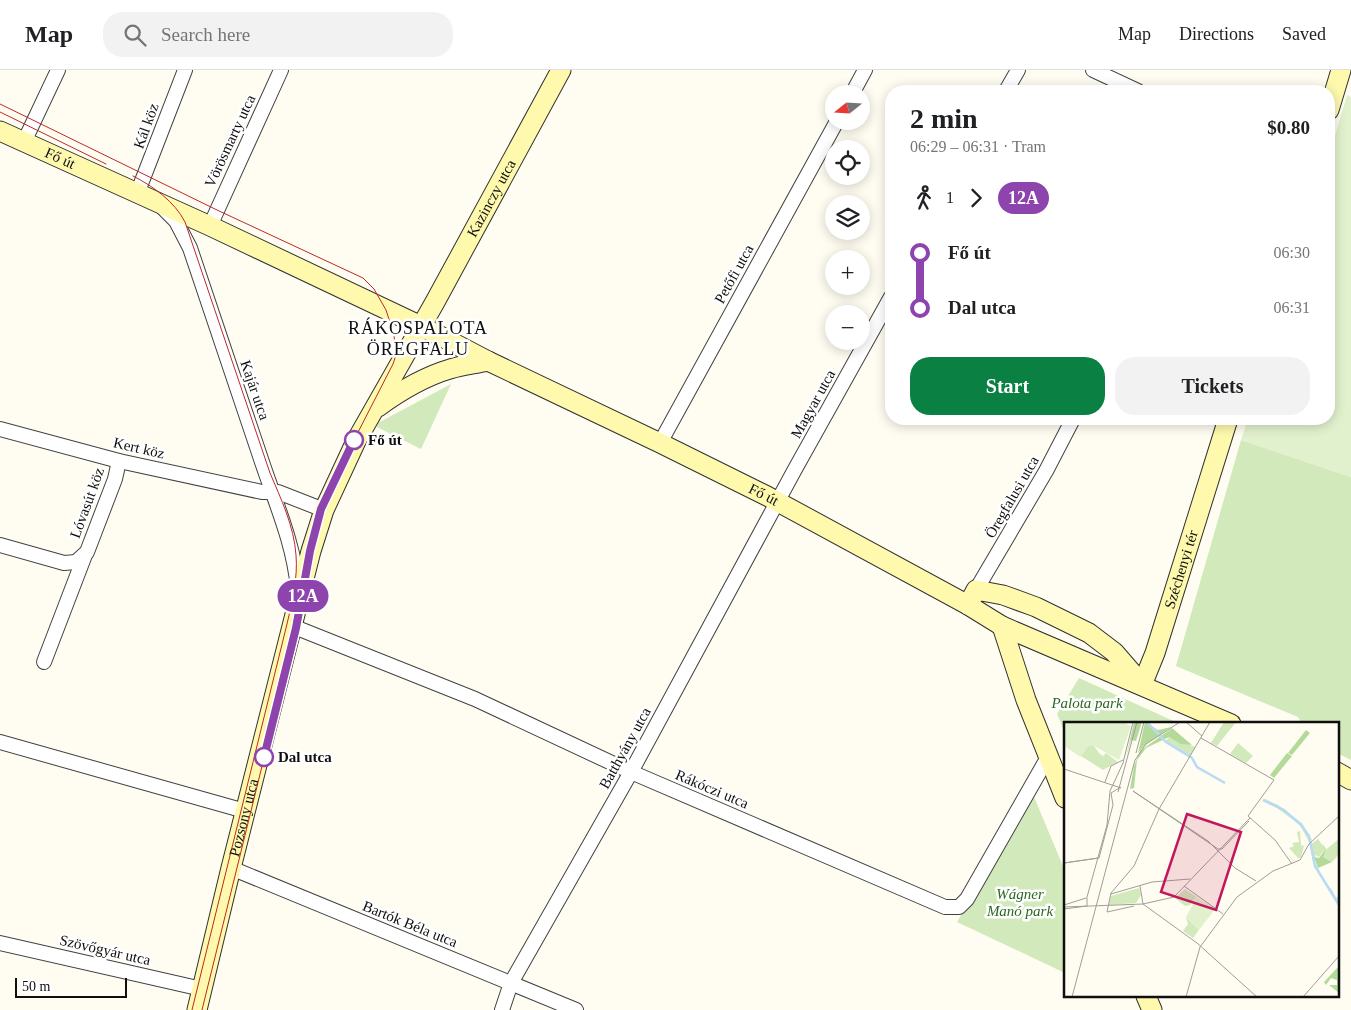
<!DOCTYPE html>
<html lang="en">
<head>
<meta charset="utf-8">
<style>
	body { margin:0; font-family:"Times New Roman",serif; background:#f2f2f2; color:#202124; height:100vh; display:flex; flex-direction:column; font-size:19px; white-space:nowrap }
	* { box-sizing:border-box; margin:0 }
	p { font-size:16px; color:#757577 }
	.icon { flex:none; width:28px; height:28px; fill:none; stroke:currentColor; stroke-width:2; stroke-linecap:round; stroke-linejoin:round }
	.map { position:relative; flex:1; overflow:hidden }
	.details { position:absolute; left:885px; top:15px; width:450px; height:340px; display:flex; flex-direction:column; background:#fff; border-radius:20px; box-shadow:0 2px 12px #0003 }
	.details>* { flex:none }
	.badge { padding:0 10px; border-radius:16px; font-size:18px; line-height:32px }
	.needle { width:32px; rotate:252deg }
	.buttons { position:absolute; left:825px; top:15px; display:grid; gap:10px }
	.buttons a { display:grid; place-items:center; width:45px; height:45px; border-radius:50%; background:#fff; box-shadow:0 2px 12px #0003; font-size:25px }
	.scale { position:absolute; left:15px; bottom:12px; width:112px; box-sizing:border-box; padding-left:5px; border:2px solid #0f0f0f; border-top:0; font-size:14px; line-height:18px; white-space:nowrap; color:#0f0f0f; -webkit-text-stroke:4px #fff; paint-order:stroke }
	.map>.badge { position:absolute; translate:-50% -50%; box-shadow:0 0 0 2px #fff }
	.legs { display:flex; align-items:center; gap:8px; height:55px; padding:0 25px; font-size:16px }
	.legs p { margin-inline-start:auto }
	.overview { display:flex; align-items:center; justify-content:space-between; height:85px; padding:0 25px }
	h1 { font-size:28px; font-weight:700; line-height:38px }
	.primary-button { display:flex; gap:10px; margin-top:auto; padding:10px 25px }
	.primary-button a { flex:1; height:58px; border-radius:20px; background:#0b8043; color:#fff; font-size:20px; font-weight:700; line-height:58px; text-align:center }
	.primary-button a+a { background:#f2f2f2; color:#202124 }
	ul { padding:0 25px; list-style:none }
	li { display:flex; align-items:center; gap:18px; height:55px; font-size:19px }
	li i { display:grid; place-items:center; width:8px; height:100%; margin:0 6px; background:currentColor }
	li i::after { content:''; width:12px; height:12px; margin:-6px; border:4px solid; border-radius:50%; background:#fff }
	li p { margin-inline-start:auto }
	li:first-child i { background:linear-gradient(#0000 50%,currentColor 0) }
	li:last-child i { background:linear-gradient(currentColor 50%,#0000 0) }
	header { display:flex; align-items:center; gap:30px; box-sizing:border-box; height:70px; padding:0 25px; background:#fff; border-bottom:1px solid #e0e0e0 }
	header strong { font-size:24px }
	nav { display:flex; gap:28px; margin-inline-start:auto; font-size:18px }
	.search { width:350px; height:45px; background:#f2f2f2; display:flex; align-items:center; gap:12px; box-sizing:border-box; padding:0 18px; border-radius:20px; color:#757577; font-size:19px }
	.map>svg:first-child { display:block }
</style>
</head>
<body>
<header>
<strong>Map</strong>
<div class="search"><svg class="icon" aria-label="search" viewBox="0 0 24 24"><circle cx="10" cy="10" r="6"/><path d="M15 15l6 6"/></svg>Search here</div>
<nav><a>Map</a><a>Directions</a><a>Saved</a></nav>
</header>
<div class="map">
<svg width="1351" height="940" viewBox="0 0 1351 940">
	<rect width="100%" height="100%" fill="#fffdf1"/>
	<g fill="#d1e9bb">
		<polygon points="451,314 421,379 377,357 378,353"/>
		<polygon points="1241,370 1351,407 1351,690 1337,683 1337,654 1302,654 1298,647 1176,596"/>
		<polygon points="1079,608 1180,654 1065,654 1065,663 1057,644"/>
		<polygon points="1032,722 1065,801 1065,903 957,852"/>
	</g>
	<polygon fill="#e2f1cd" points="1347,25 1351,27 1351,407 1241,370 1248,349 1329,349 1329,86"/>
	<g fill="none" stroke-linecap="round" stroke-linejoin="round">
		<defs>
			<g id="street">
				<polyline points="1093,0 1138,21"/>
				<polyline points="1006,21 1018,0"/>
				<polyline points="852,24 865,0"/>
				<polyline points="24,72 58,0"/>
				<polyline points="137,124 185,0"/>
				<path d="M162 137 176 151 190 178C214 249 238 320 262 392 276 434 294 474 298 519"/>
				<polyline points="210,156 281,0"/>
				<polyline points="0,359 119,391 262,422 278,422 324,440"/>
				<polyline points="660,373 837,51"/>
				<polyline points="0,475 64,493 76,492 87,482 115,409 119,391"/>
				<polyline points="976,520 1046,401 1073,349"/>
				<polyline points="292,556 475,629 631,702 945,837 959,837 967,829 1048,687"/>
				<polyline points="44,592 85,485"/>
				<polyline points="0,672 245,741"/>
				<polyline points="231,798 576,940"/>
				<polyline points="0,873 202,919"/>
				<polyline points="502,940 511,913 631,702 794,401 891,227"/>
			</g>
			<g id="secondary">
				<polyline points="1329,40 1341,0"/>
				<path id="s1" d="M0 61 210 156 421 256 488 291 660 373 767 426 968 535 1002 556 1231 654"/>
				<path d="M378 337C400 321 423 307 450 299 462 295 475 294 488 291"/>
				<polyline points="968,535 976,520 1003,525 1036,537 1089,563 1114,582 1140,612"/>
				<polyline points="1002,556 1026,630 1065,728"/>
				<path id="s2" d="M1142 615 1155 583 1228 349"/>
				<polyline points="1337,702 1351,710"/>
				<polyline points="1146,926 1152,940"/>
				<path id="s3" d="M197 940 231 798 311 481 324 440 356 371 435 232 561 0"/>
			</g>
		</defs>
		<use href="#street" stroke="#424242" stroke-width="16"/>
		<use href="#secondary" stroke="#313131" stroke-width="21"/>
		<use href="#street" stroke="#fff" stroke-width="14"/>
		<use href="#secondary" stroke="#fef9ad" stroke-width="19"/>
		<g stroke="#be2828" stroke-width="1">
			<polyline points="0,34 217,140 363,208 374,219 386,240 394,265 396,285 393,294 354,370 321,439 311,481 296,558 202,940"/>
			<polyline points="0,42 106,94"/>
			<path d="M133 106C153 116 175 132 185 152L270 403C281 429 294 456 296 485 298 508 292 532 287 554L192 940"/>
		</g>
	</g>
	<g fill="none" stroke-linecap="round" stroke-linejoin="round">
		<defs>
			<polyline id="line-1" points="264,687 296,558 310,481 321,439 354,370"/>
		</defs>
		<use href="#line-1" stroke="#fff" stroke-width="11"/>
		<use href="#line-1" stroke="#8e44ad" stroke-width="8"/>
	</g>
	<g fill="#fff" stroke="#8e44ad" stroke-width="2.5">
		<circle cx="354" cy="370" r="9"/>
		<circle cx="264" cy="687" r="9"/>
	</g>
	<g text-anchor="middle" stroke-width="5" stroke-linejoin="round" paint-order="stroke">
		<g font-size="15" fill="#0f0f0f" stroke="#fff">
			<text transform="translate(146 56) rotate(-70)" y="5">Kál köz</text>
			<text transform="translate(230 71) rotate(-65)" y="5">Vörösmarty utca</text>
			<text dy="5" stroke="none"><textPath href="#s1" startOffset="66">Fő út</textPath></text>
			<text dy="5" stroke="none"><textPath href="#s3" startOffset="870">Kazinczy utca</textPath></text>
			<text transform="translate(734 204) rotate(-61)" y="5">Petőfi utca</text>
			<text transform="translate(255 320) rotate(71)" y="5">Kajár utca</text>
			<text transform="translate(813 334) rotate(-61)" y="5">Magyar utca</text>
			<text transform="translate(139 378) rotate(13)" y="5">Kert köz</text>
			<text dy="5" stroke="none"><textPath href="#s1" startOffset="846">Fő út</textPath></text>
			<text transform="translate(1012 427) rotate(-60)" y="5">Öregfalusi utca</text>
			<text transform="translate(87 433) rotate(-70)" y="5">Lóvasút köz</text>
			<text dy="5" stroke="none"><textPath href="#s2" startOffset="122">Széchenyi tér</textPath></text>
			<text transform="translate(625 678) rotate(-61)" y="5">Batthyány utca</text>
			<text transform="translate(712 719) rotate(23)" y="5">Rákóczi utca</text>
			<text dy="5" stroke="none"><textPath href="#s3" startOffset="198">Pozsony utca</textPath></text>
			<text transform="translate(410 854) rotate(22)" y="5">Bartók Béla utca</text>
			<text transform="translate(105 880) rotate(13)" y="5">Szövőgyár utca</text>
		</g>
		<g font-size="15" font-weight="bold" fill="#0f0f0f" stroke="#fff" text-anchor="start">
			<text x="368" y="375">Fő út</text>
			<text x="278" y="692">Dal utca</text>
		</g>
		<g font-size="15" font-style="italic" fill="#2b671f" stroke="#fff">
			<text x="1087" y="638">Palota park</text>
			<text x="1020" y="829">Wágner<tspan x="1020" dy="17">Manó park</tspan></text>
		</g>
		<g font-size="18" letter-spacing="1" fill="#0f0f0f" stroke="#fff">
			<text x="418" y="264">RÁKOSPALOTA<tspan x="418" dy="21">ÖREGFALU</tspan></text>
		</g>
	</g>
	<g transform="translate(1064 652)">
		<rect width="275" height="275" fill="#fffdf1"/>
		<path d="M160 0H172L153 24 147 21ZM105 15 131 25 125 35 101 20ZM174 21 189 34 182 41 166 32ZM24 24H30L35 31 39 34 42 31 54 40 39 48 17 34ZM199 76 214 83 238 101 248 118 245 120 236 103ZM236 109 237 123 240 124 237 135 229 139 222 130 230 139 234 136 225 126 230 124 228 121 235 120 233 110ZM254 117 261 127 255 135 251 133V140L259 158 268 168 272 176 275 174V184L251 146 249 140 246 123ZM275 117V131L271 137 268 140 259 135V130ZM75 166 77 173 72 181 45 183 47 174ZM121 167 133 175 126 183 121 184 111 176ZM122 195 135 208 137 205 129 216 119 209 124 202Z" fill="#d1e9bb"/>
		<path d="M70 0H78L72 19 67 18 62 35ZM81 0 94 8 107 5 81 23 74 31ZM108 6 128 23 117 22 105 15 82 26 73 38 70 66 66 67 70 44 76 29ZM242 8 246 11 228 33 224 31ZM223 31 228 34 210 56 206 53ZM258 121 262 127 259 135 268 140 254 146 250 135 255 136 261 128ZM275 244V271L265 263H273V258L267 256 262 263 260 260Z" fill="#b4da9a"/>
		<path d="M0 0H59L67 4 55 38 30 24H24L17 35 0 24ZM133 175 151 187 135 208 122 195Z" fill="#e2f1cd"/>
		<path fill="none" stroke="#b7dbf6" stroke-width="2.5" d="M83 0 102 20 128 36 133 45 161 61M199 78 220 88 237 103 245 114 251 144 275 183"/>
		<path fill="none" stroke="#9f9e97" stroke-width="1" d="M122 0 138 14M137 16 210 58 184 94 211 118 228 142M72 31 80 0M0 47 57 66M41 60 47 44 59 38M69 69 144 119 171 146 192 159M69 69 154 127H158L185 99M54 70 73 0M0 141 34 136M0 141 35 136 49 83 47 71 57 65M76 164 79 182 110 175 186 96M120 164 159 192M47 172 88 160 126 157M0 183 22 176M70 184 43 190 47 171 70 144 95 87 146 0M0 185 79 182 133 221 193 275M0 187 23 184V175L43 103 46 69 59 41 69 0M136 225 173 175 209 149 236 138 245 122 275 94M8 275 71 38 82 22 116 0M122 275 136 225M239 275 275 234"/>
		<path fill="#c2185b" fill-opacity="0.15" stroke="#c2185b" stroke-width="2.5" d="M123 92 177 110 152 188 97 170Z"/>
		<rect width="275" height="275" fill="none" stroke="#0f0f0f" stroke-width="2.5"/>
	</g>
</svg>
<div class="buttons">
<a><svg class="needle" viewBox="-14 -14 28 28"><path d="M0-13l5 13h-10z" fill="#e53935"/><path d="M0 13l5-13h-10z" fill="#757577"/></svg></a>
<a><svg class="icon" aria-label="locate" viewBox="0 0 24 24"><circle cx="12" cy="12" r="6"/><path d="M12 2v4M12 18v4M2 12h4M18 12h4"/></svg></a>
<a><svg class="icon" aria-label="layers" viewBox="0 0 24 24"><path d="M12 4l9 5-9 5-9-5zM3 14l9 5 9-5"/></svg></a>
<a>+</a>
<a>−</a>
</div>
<div class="scale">50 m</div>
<b class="badge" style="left:303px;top:526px;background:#8e44ad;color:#fff">12A</b>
<section class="details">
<div class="overview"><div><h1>2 min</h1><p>06:29 – 06:31 · Tram</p></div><b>$0.80</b></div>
<div class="legs"><svg class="icon" aria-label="walk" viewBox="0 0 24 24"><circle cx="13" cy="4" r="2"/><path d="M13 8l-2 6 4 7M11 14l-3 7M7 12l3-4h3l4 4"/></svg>1<svg class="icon" aria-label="forward" viewBox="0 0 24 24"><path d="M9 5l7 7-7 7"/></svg><b class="badge" style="background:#8e44ad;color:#fff">12A</b></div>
<ul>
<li><i style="color:#8e44ad"></i><b>Fő út</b><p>06:30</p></li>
<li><i style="color:#8e44ad"></i><b>Dal utca</b><p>06:31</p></li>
</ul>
<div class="primary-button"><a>Start</a><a>Tickets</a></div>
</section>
</div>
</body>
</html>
